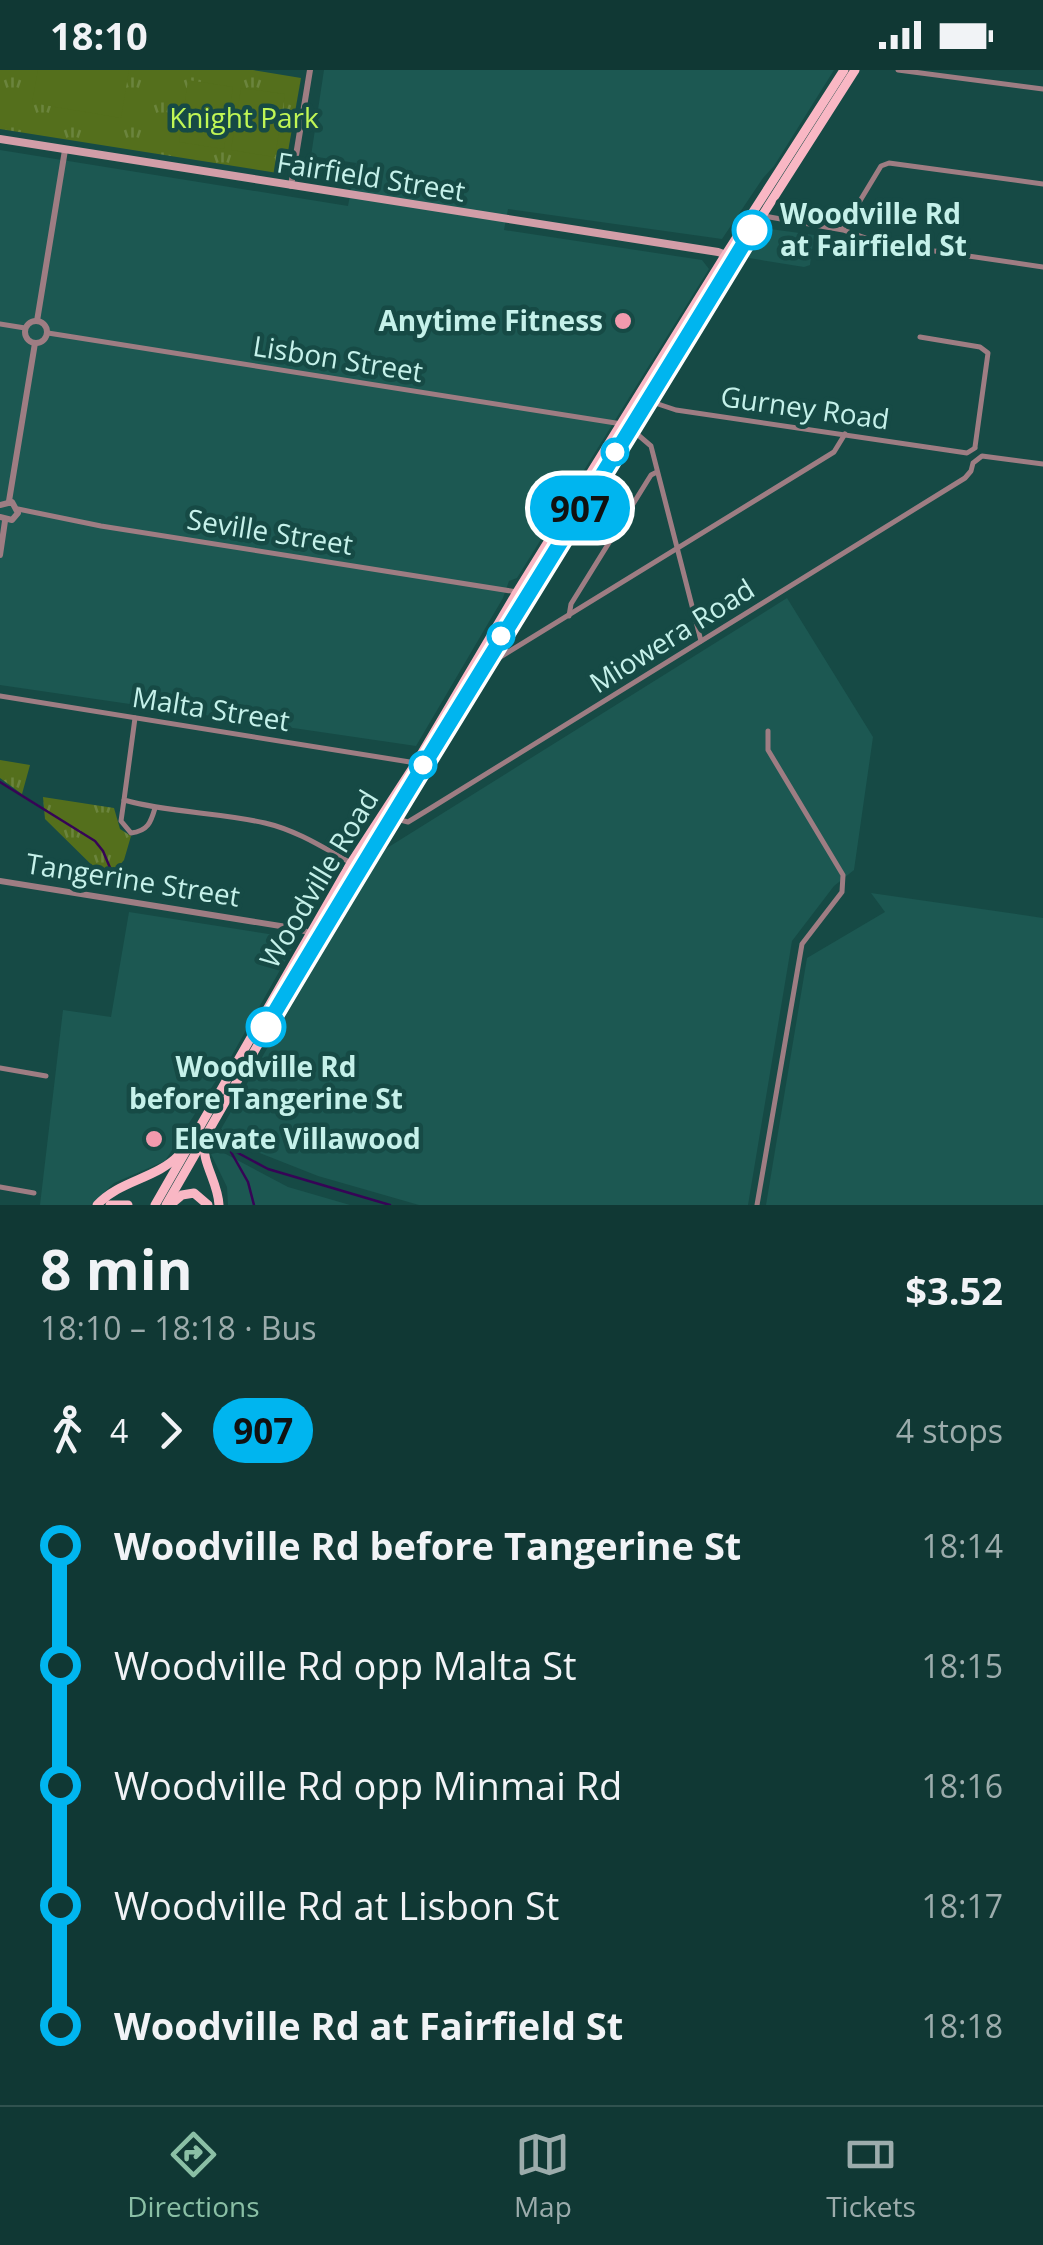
<!DOCTYPE html>
<html lang="en">
<head>
<meta charset="utf-8">
<style>
	body { margin:0; font-family:"Open Sans",sans-serif; background:#1e4340; color:#f1f3f6; height:100vh; display:flex; flex-direction:column; font-size:38px; white-space:nowrap }
	* { box-sizing:border-box; margin:0 }
	p { font-size:32px; color:#9cacac }
	.icon { flex:none; width:55px; height:55px; fill:none; stroke:currentColor; stroke-width:2; stroke-linecap:round; stroke-linejoin:round }
	.map { position:relative; height:1135px; overflow:hidden }
	.details { display:flex; flex-direction:column; background:#103834; flex:1 }
	.details>* { flex:none }
	.badge { padding:0 20px; border-radius:32px; font-size:35px; line-height:65px }
	.map>.badge { position:absolute; translate:-50% -50%; box-shadow:0 0 0 5px #fff }
	.legs { display:flex; align-items:center; gap:15px; height:110px; padding:0 40px; font-size:32px }
	.legs p { margin-inline-start:auto }
	.headline { display:flex; align-items:center; justify-content:space-between; height:170px; padding:0 40px }
	h1 { font-size:55px; font-weight:700; line-height:75px }
	ul { padding:0 40px; list-style:none }
	li { display:flex; align-items:center; gap:35px; height:120px; font-size:38px }
	li i { display:grid; place-items:center; width:15px; height:100%; margin:0 12px; background:currentColor }
	li i::after { content:''; width:25px; height:25px; margin:-12px; border:8px solid; border-radius:50%; background:#103834 }
	li p { margin-inline-start:auto }
	li:first-child i { background:linear-gradient(#0000 50%,currentColor 0) }
	li:last-child i { background:linear-gradient(currentColor 50%,#0000 0) }
	.status { display:flex; justify-content:space-between; align-items:center; height:70px; padding:0 50px; background:#103834; direction:ltr }
	.status svg { height:28px; fill:currentColor }
	.menu { display:flex; justify-content:space-around; align-items:center; height:140px; border-top:2px solid #30524f; background:#103834; font-size:28px; color:#9cacac }
	.menu a { display:grid; justify-items:center; gap:5px }
	.menu .on { color:#8abfa5 }
	.map>svg:first-child { display:block }
</style>
</head>
<body>
<div class="status"><b>18:10</b><svg viewBox="0 0 49 12"><path d="M0 12V9h3v3zM5 12V6h3v6zM10 12V3h3v9zM15 12V0h3v12zM26 1h20v11H26zM47 4h2v5h-2z"/></svg></div>
<div class="map">
<svg width="1043" height="1135" viewBox="0 0 1043 1135">
	<defs>
		<pattern id="grass-tufts" width="24" height="20" patternUnits="userSpaceOnUse" patternTransform="scale(2.5)"><rect width="24" height="20" fill="#546f1c"/><path d="M3 7l-1-3M5 7V3M7 7l1-3M15 17l-1-3M17 17v-4M19 17l1-3" fill="none" stroke="#6b843d"/></pattern>
	</defs>
	<rect width="100%" height="100%" fill="#164a45"/>
	<g fill="#1c5852">
		<polygon points="324,0 834,0 774,96 763,108 722,169 508,139 504,160 702,190 709,199 517,508 509,511 503,528 416,676 0,615 0,80 348,136 356,93 311,86"/>
		<polygon points="763,158 814,165 810,195 804,197 749,188 749,180"/>
		<polygon points="787,528 873,667 854,800 834,816 792,871 748,1135 419,1135 318,1106 217,1066 379,783"/>
		<polygon points="871,823 1043,848 1043,1135 766,1135 807,888 885,842"/>
		<polygon points="129,842 288,867 293,877 231,987 165,1091 114,1113 91,1135 40,1135 63,940 111,947"/>
		<polygon points="222,1082 288,1117 350,1135 228,1135 227,1117 211,1084"/>
	</g>
	<g fill="url(#grass-tufts)">
		<polygon points="0,0 253,0 301,8 284,104 0,59"/>
		<polygon points="0,690 30,695 22,724 0,708"/>
		<polygon points="43,727 114,738 120,759 131,766 124,790 107,810 45,749"/>
	</g>
	<g fill="#546f1c">
		<polygon points="38,0 129,0 121,48 32,33"/>
		<polygon points="188,10 233,17 224,79 179,72"/>
		<polygon points="241,18 285,24 275,87 231,80"/>
	</g>
	<g fill="none" stroke-linecap="round" stroke-linejoin="round">
		<g stroke="#360456" stroke-width="2.5">
			<polyline points="0,712 95,771 103,781 118,817"/>
			<polyline points="214,1070 268,1099 390,1135"/>
			<polyline points="231,1082 248,1112 254,1135"/>
		</g>
		<g stroke="#9e7d83" stroke-width="5">
			<polyline points="898,0 1043,19"/>
			<polyline points="764,146 843,160 880,173 1043,197"/>
			<polyline points="843,159 881,96 889,93 1043,114"/>
			<polyline points="0,254 25,258"/>
			<polyline points="48,263 622,354"/>
			<polyline points="920,267 980,277 988,283 975,377"/>
			<polyline points="646,330 676,340 967,383 975,378"/>
			<polyline points="630,358 651,376 701,571"/>
			<polyline points="18,439 101,456 517,522"/>
			<polyline points="569,546 571,534 651,405 657,402"/>
			<polyline points="484,597 834,382 845,364"/>
			<polyline points="0,626 416,693"/>
			<path d="M135 648 124 730C170 743 218 742 265 753 296 760 324 778 351 793"/>
			<path d="M124 730 121 751 131 763C148 761 151 752 155 738"/>
			<polyline points="389,747 408,752 431,738 965,408 971,401 973,393 982,386 1043,394"/>
			<polyline points="0,998 46,1006"/>
			<polyline points="0,1117 34,1123"/>
			<polyline points="757,1135 802,874 842,822 843,805 768,680 768,661"/>
		</g>
		<g stroke="#9e7d83" stroke-width="6">
			<polyline points="291,116 310,0"/>
			<circle cx="36" cy="262" r="11"/>
			<polyline points="37,251 65,80"/>
			<polyline points="9,431 35,273"/>
			<polyline points="0,435 12,432 18,443 12,450 0,447"/>
			<polyline points="0,485 5,451"/>
			<polyline points="0,811 299,859 312,864"/>
		</g>
		<polyline stroke="#d29ea8" stroke-width="8" points="0,69 718,182 735,188"/>
		<g stroke="#f9b7c4" stroke-width="9">
			<path d="M204 1071C202 1094 218 1112 219 1135"/>
			<path d="M97 1135C120 1110 156 1109 179 1085"/>
			<polyline points="110,1135 128,1135"/>
			<polyline points="155,1135 351,793 416,693 517,522 726,184 844,0"/>
			<polyline points="166,1135 363,792 688,262 855,0"/>
			<polyline points="170,1135 182,1125 194,1123 208,1135"/>
		</g>
	</g>
	<g fill="none" stroke-linecap="round" stroke-linejoin="round">
		<defs>
			<path id="line-1" d="M266 957C424 689 591 426 752 160"/>
		</defs>
		<use href="#line-1" stroke="#fff" stroke-width="22"/>
		<use href="#line-1" stroke="#00b5ef" stroke-width="15"/>
	</g>
	<g fill="#fff" stroke="#00b5ef" stroke-width="5">
		<circle cx="752" cy="160" r="18"/>
		<circle cx="615" cy="382" r="12"/>
		<circle cx="501" cy="566" r="12"/>
		<circle cx="423" cy="695" r="12"/>
		<circle cx="266" cy="957" r="18"/>
	</g>
	<g fill="#f29aad" stroke="#164a45" stroke-width="4">
		<circle cx="623" cy="251" r="10"/>
		<circle cx="154" cy="1069" r="10"/>
	</g>
	<g text-anchor="middle" stroke-width="9" stroke-linejoin="round" paint-order="stroke">
		<g font-size="28" fill="#c0f655" stroke="#164a45">
			<text x="244" y="58">Knight Park</text>
		</g>
		<g font-size="28" fill="#c5f1ea" stroke="#164a45">
			<text transform="translate(371 107) rotate(9)" y="10">Fairfield Street</text>
			<text transform="translate(338 289) rotate(9)" y="10">Lisbon Street</text>
			<text transform="translate(805 338) rotate(8)" y="10">Gurney Road</text>
			<text transform="translate(270 462) rotate(9)" y="10">Seville Street</text>
			<text transform="translate(672 566) rotate(-32)" y="10">Miowera Road</text>
			<text transform="translate(211 639) rotate(9)" y="10">Malta Street</text>
			<text transform="translate(319 809) rotate(-59)" y="10">Woodville Road</text>
			<text transform="translate(133 810) rotate(9)" y="10">Tangerine Street</text>
		</g>
		<g font-size="28" font-weight="bold" fill="#c5f1ea" stroke="#164a45" text-anchor="start">
			<text x="780" y="154">Woodville Rd<tspan x="780" dy="32">at Fairfield St</tspan></text>
			<text x="266" y="1007" text-anchor="middle">Woodville Rd<tspan x="266" dy="32">before Tangerine St</tspan></text>
		</g>
		<g font-size="28" font-weight="bold" fill="#c5f1ea" stroke="#164a45" text-anchor="end">
			<text x="603" y="261">Anytime Fitness</text>
			<text x="174" y="1079" text-anchor="start">Elevate Villawood</text>
		</g>
	</g>
</svg>
<b class="badge" style="left:580px;top:438px;background:#00b5ef;color:#111">907</b>
</div>
<section class="details">
<div class="headline"><div><h1>8 min</h1><p>18:10 – 18:18 · Bus</p></div><b>$3.52</b></div>
<div class="legs"><svg class="icon" aria-label="walk" viewBox="0 0 24 24"><circle cx="13" cy="4" r="2"/><path d="M13 8l-2 6 4 7M11 14l-3 7M7 12l3-4h3l4 4"/></svg>4<svg class="icon" aria-label="forward" viewBox="0 0 24 24"><path d="M9 5l7 7-7 7"/></svg><b class="badge" style="background:#00b5ef;color:#111">907</b><p>4 stops</p></div>
<ul>
<li><i style="color:#00b5ef"></i><b>Woodville Rd before Tangerine St</b><p>18:14</p></li>
<li><i style="color:#00b5ef"></i><span>Woodville Rd opp Malta St</span><p>18:15</p></li>
<li><i style="color:#00b5ef"></i><span>Woodville Rd opp Minmai Rd</span><p>18:16</p></li>
<li><i style="color:#00b5ef"></i><span>Woodville Rd at Lisbon St</span><p>18:17</p></li>
<li><i style="color:#00b5ef"></i><b>Woodville Rd at Fairfield St</b><p>18:18</p></li>
</ul>
</section>
<nav class="menu">
<a class="on"><svg class="icon" aria-label="directions" viewBox="0 0 24 24"><path d="M12 3l9 9-9 9-9-9zM9 14v-3h6M13 9l2 2-2 2"/></svg>Directions</a>
<a><svg class="icon" aria-label="map" viewBox="0 0 24 24"><path d="M3 6l6-2 6 2 6-2v14l-6 2-6-2-6 2zM9 4v14M15 6v14"/></svg>Map</a>
<a><svg class="icon" aria-label="tickets" viewBox="0 0 24 24"><path d="M3 7h18v10H3zM15 7v10"/></svg>Tickets</a>
</nav>
</body>
</html>
